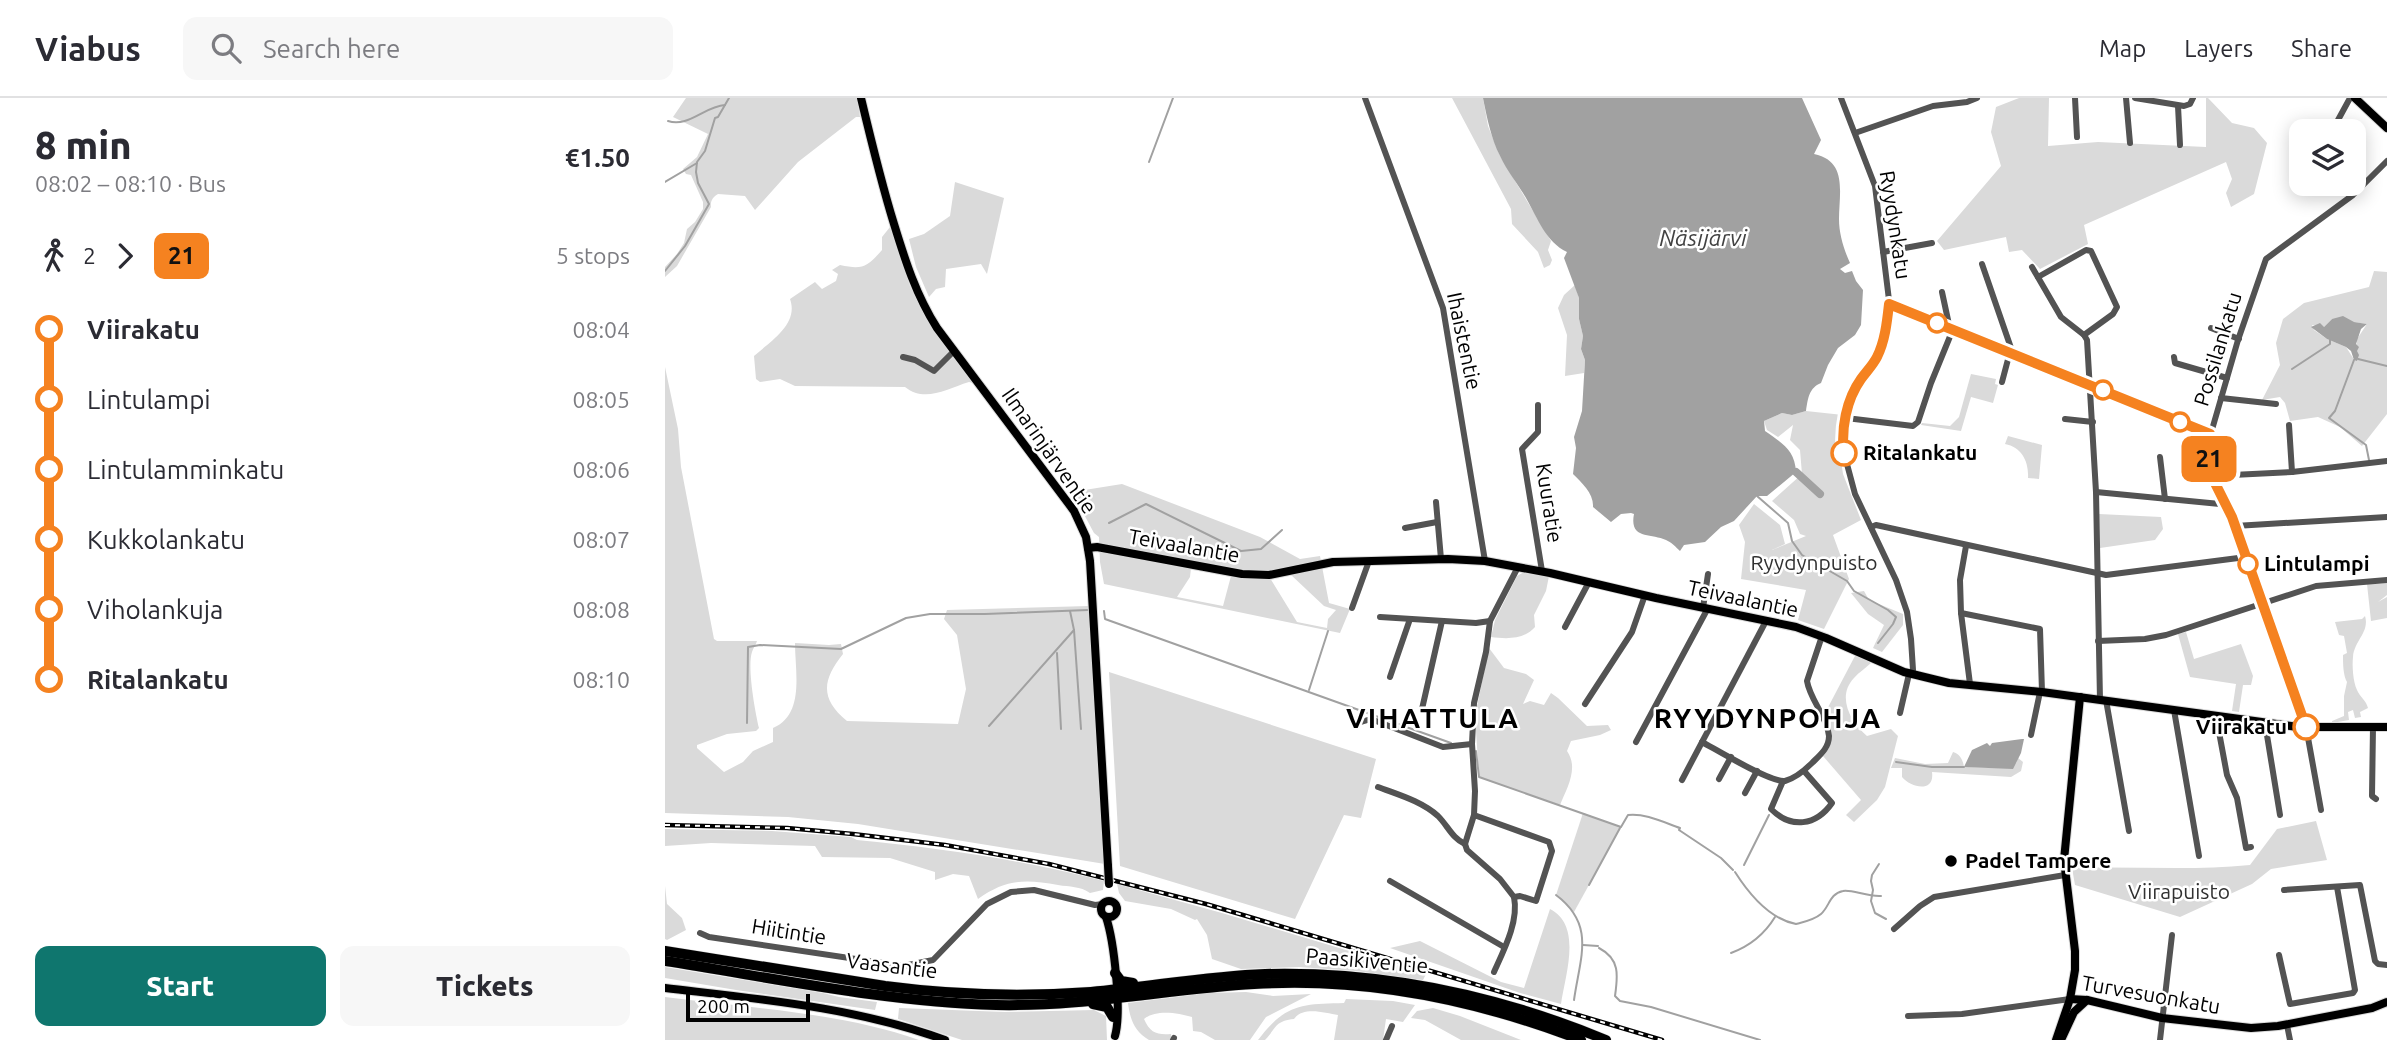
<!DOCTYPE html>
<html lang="en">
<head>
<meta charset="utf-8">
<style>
	body { margin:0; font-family:Ubuntu,sans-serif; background:#f7f7f7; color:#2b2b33; height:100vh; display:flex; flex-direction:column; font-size:26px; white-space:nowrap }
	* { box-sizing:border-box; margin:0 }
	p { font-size:23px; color:#7c7c81 }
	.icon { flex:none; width:38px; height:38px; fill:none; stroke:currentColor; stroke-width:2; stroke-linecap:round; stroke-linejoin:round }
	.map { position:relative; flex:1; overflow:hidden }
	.panel { display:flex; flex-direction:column; background:#fff; width:665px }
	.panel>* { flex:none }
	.badge { padding:0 14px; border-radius:10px; font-size:24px; line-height:46px }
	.fabs { position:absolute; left:1624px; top:21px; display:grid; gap:14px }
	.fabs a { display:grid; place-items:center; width:77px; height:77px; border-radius:14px; background:#fff; box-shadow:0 4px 18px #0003; font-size:35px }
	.scale { position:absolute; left:21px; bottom:18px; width:124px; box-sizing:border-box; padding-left:7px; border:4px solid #000; border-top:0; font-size:19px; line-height:24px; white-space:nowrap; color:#000; -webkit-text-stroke:5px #fff; paint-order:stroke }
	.map>.badge { position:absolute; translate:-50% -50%; box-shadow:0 0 0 4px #fff }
	.legs { display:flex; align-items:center; gap:10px; height:77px; padding:0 35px; font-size:23px }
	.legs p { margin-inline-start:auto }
	.overview { display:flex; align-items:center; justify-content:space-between; height:119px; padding:0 35px }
	h1 { font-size:38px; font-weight:800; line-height:52px }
	.primary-button { display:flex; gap:14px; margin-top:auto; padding:14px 35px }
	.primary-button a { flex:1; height:80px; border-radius:14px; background:#0f766e; color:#fff; font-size:28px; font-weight:800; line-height:80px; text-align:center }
	.primary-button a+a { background:#f7f7f7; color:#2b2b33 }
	ul { padding:0 35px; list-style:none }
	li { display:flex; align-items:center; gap:24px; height:70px; font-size:26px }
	li i { display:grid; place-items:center; width:10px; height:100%; margin:0 9px; background:currentColor }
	li i::after { content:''; width:18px; height:18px; margin:-9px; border:5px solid; border-radius:50%; background:#fff }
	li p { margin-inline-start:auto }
	li:first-child i { background:linear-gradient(#0000 50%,currentColor 0) }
	li:last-child i { background:linear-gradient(currentColor 50%,#0000 0) }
	header { display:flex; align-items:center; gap:42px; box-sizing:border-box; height:98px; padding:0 35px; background:#fff; border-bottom:2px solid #e1e1e2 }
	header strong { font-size:33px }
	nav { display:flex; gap:38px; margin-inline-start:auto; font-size:24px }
	.search { width:490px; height:63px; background:#f7f7f7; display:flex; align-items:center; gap:18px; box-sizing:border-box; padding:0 24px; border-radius:14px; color:#7c7c81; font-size:26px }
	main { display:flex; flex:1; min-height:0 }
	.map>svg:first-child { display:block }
</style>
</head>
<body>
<header>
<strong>Viabus</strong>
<div class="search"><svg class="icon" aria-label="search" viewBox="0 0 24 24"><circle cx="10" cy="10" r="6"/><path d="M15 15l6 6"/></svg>Search here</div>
<nav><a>Map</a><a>Layers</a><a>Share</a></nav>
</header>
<main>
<section class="panel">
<div class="overview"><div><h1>8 min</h1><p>08:02 – 08:10 · Bus</p></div><b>€1.50</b></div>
<div class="legs"><svg class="icon" aria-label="walk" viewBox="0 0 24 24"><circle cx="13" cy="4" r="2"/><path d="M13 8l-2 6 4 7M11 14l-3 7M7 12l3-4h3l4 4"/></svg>2<svg class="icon" aria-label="forward" viewBox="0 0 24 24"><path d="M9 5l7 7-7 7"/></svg><b class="badge" style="background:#f58220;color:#111">21</b><p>5 stops</p></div>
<ul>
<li><i style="color:#f58220"></i><b>Viirakatu</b><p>08:04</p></li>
<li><i style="color:#f58220"></i><span>Lintulampi</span><p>08:05</p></li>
<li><i style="color:#f58220"></i><span>Lintulamminkatu</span><p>08:06</p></li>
<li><i style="color:#f58220"></i><span>Kukkolankatu</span><p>08:07</p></li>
<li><i style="color:#f58220"></i><span>Viholankuja</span><p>08:08</p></li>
<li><i style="color:#f58220"></i><b>Ritalankatu</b><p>08:10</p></li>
</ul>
<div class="primary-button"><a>Start</a><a>Tickets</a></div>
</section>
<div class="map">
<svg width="1722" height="942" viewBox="0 0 1722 942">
	<rect width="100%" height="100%" fill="#fff"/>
	<g fill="#dadada" fill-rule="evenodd">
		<path d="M21 0H192L195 19H191L133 64 90 112 80 98 53 96C48 99 45 103 46 109L12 168 0 179V169L12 156 19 145 22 131 30 124 38 111V104L26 77 21 76 18 71 32 59 43 36 8 19Z"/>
		<polygon points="787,0 818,0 823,28 835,58 886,143 883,152 887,162 885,167 879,170 873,154 847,126 846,111"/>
		<polygon points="1354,0 1384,0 1383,48 1433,44 1541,49 1541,0 1543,0 1567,25 1589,30 1602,45 1589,96 1566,109 1561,95 1567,81 1561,64 1419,127 1423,146 1375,171 1357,152 1344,154 1341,139 1279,152 1272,143 1336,68 1326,34 1331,9"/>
		<polygon points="290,84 339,100 322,176 316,166 281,171 280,189 271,191 264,199 251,169 244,141 259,136 285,118"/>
		<path d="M225 129 245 188 262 220 308 285 304 284C281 291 260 305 240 289L130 288 115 281 95 284 91 281 89 258C106 243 134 226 125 201L150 184 157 191 171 183 173 176 167 172 175 167C198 172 202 169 217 152V139Z"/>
		<path d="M1709 173 1722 174V316L1697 348 1675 329 1653 319 1625 323 1620 305 1615 299 1597 302 1615 267 1611 245 1618 221 1639 205 1704 189ZM1667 221 1702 226 1692 241 1690 263 1681 249 1662 241 1649 232 1647 227 1659 229Z"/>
		<polygon points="910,187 914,200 914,221 918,238 916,251 920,262 919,275 900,278 902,237 893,210 899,197"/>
		<path d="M0 269 13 331 16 369 49 541 52 543H92C91 547 88 550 87 554 82 569 90 613 94 630L91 633 62 636 32 647V650L59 674 78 664 88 653 108 644V630C140 616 130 574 130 545L164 547 176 546 178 556C157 582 155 601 182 623L293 626 301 591 292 537 279 521 282 512 424 508 440 766 193 726 123 719 0 715Z"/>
		<polygon points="1306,276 1331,281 1330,286 1333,287 1328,305 1306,299 1296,333 1256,327 1257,325 1285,328 1294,319"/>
		<polygon points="1141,313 1178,317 1174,349 1178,376 1196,422 1168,437 1184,481 1159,531 1133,522 1141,492 1076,481 1080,444 1074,427 1089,406 1115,427 1120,446 1107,452 1141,438 1135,436 1129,422 1107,403 1137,376 1135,352 1125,342 1128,327 1113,339 1102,332 1099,323 1117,315 1127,317"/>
		<path d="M1343 338 1377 347 1374 381 1363 380C1364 364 1357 349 1340 346Z"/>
		<path d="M457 386 595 439 635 461 655 458 664 505 685 511 675 535 439 486 435 464 434 439 429 435 407 394ZM526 470 566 478 558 508 512 499 525 479ZM625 476 659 508 671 512 663 521 662 530 632 524 605 480Z"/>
		<polygon points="1434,416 1496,419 1498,431 1490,442 1435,450"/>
		<path d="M859 474 884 478 881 493 869 517 870 529C859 542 841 541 826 539L830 522 852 478Z"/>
		<polygon points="1722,485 1722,497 1713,504 1722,499 1722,520 1706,523 1702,486"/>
		<polygon points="1199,493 1204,502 1238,516 1238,527 1217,554 1208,550 1219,527 1203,516 1186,495"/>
		<path d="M1700 518C1705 534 1689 543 1688 559 1687 567 1688 584 1692 592 1695 599 1701 602 1703 610L1695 614 1696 619 1690 620 1688 612 1683 614 1684 622 1667 625V623L1679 618V598L1682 584C1678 577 1678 565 1678 557L1682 555 1679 538 1674 537 1670 524 1697 521Z"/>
		<polygon points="1521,534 1529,561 1576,546 1588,578 1586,587 1578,587 1574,614 1567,613 1571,586 1525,579 1513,536"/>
		<path d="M824 550 839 570 861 576 869 582 858 606 865 603 879 607 886 595 893 600 922 628 943 627 946 632 935 637 906 643 902 653C914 670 902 690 895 707L814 679 810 618Z"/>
		<path d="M1191 556 1206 565C1201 570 1194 574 1189 580 1171 599 1186 624 1202 638L1226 631 1233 638 1220 689 1212 702 1189 724 1181 717 1196 702 1158 658C1171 645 1165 633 1159 617Z"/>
		<polygon points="444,574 711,661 696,720 679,717 630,821 455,768"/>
		<path d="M1288 654C1295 656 1298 662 1299 669H1303L1329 670 1351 665 1353 660 1358 664 1356 673 1346 679 1267 674C1270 695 1246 690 1237 679V670H1226L1230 660 1260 666 1283 665Z"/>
		<polygon points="918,715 956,729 909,814 891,797"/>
		<path d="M1651 723 1662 762 1606 771 1587 786 1515 819 1410 787 1407 770C1467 768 1525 773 1585 767L1612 731Z"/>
		<path d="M0 731 107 733 186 739 192 742C275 750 359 762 439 783L438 792 425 795C415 788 405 789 393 787 360 781 341 781 313 801L304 778 288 776 270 782V774L225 760 157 759 150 748 46 745 0 748Z"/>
		<polygon points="452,786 557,815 761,876 758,882 691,873 634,869 576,871 547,861 542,837 532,821 530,822 506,811 460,803 454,795"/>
		<polygon points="0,788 2,806 17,820 21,832 2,842 0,841"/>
		<path d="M885 811C918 828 900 877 896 906L855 895 725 850 755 843 836 884 859 890Z"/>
		<polygon points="0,869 158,895 174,899 212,904 210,912 71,892 0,880"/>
		<path d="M581 894 608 898 646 896 601 919 585 942H550L536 934 528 933 527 919C513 915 491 911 479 921 485 935 492 937 506 936L507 942H484C469 933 465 921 463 905L543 895Z"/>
		<path d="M0 899C83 910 175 914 254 942H0Z"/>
		<path d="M681 901 728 903 750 907 738 924 721 921 718 942H669L673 917C660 915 638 908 629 921 610 923 612 929 600 942H593C620 906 637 906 679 905Z"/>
		<polygon points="234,910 340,914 429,912 441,918 442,942 297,942 233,921"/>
		<polygon points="768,910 795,918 856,942 796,942 760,922 746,920 752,913"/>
	</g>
	<g fill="#a1a1a1">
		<path d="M818 0H1137L1156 42 1149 56C1183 63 1174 95 1174 121 1174 136 1179 152 1185 165L1175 171 1180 175 1187 173 1191 183 1198 192 1196 227 1190 237 1173 250 1163 267 1156 285C1144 290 1143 300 1141 313L1127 317 1117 315 1099 323 1100 333C1117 345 1130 352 1131 374L1102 398H1092L1069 423 1056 429 1040 444 1019 447 1015 453C1011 449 1006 444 1001 442 986 435 964 442 969 416L966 415 956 416 946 424 928 409C929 396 917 385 908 376L911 350 909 339 917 313 920 262 916 251 918 238 914 221V200L899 160 902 154C881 144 873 121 861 100 853 86 842 73 835 58 826 40 822 20 818 0Z"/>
		<polygon points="1678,218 1689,224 1702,226 1696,231 1691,246 1694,249 1692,253 1694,257 1692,263 1689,262 1686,253 1681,249 1662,241 1646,229 1655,225 1659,229 1667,221"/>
		<polygon points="1357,641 1359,641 1356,655 1348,671 1299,669 1307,652 1322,645 1325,648 1327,645"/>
	</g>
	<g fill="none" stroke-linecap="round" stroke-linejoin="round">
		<g stroke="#a1a1a1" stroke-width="2">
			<path d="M3 23C23 30 40 8 60 7"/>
			<polyline points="484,64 508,0"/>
			<polyline points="0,84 32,65"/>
			<polyline points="0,173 20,148 44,106 33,85 31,74 32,64 40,53 50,20 53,19 64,0"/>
			<polyline points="1693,261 1722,268"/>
			<polyline points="1689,262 1670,313 1664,320 1701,347 1704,362"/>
			<polyline points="1627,271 1665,246 1665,242"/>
			<polyline points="1092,398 1123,425 1127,443 1137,457 1182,483 1189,493 1223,512 1231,519 1228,526 1213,545"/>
			<polyline points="444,425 481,406 576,453 596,451 617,432"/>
			<polyline points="405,513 409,532 416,631"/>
			<polyline points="439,513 440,521 786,645"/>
			<polyline points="392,555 396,631"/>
			<polyline points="644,592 663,533"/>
			<polyline points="82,625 83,549 95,547 176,551 241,520 265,516 320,516 423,512"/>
			<polyline points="324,628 409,532"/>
			<path d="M811 653 814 679 956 729 963 717C980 715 998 724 1015 730L1014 732 1056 760 1068 772"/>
			<polyline points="1231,664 1267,669 1299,669"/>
			<polyline points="1214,766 1207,777 1206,783 1208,792 1206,803 1210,815 1221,821"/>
			<polyline points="1079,767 1104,717"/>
			<path d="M1070 774C1084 796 1105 821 1131 826 1139 824 1149 822 1156 816 1165 808 1164 796 1178 793 1186 791 1203 799 1216 798"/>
			<polyline points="924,787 955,730"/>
			<path d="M891 797C931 827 915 859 909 902"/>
			<polyline points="918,847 933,848"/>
			<path d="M934 850C955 861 953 877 950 898L955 903 986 909 1095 942"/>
			<path d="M1066 855C1085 848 1099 837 1110 819"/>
		</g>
		<polyline stroke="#a1a1a1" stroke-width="8" points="1131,374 1155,396"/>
		<defs>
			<g id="major">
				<path d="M196 0C206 42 216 84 229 126 240 162 251 197 272 230L409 413 421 439 425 463 443 768"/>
				<polyline points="1690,0 1722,30"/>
				<polyline points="423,450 432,449 577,476 604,477 668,464 783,461 820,463 885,475 991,500 1131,529 1161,540 1239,574 1284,585 1377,594 1633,629 1722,629"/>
				<circle cx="444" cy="811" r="8"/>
				<path d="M441 819C449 843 457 913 450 938"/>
				<path d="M0 890C94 901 190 909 280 942"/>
				<polyline points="1405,901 1422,902 1497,920 1586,930 1613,928 1707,910 1722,904"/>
				<polyline points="1391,942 1405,901 1410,872 1410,853 1399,762 1415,599"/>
				<polyline points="1396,942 1409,914 1422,902"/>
			</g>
			<g id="highway">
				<path d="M0 853 220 888C288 897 357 899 426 894 484 889 542 878 600 876 718 873 832 897 941 942"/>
				<path d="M0 863C109 880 220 904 331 907 418 909 503 891 589 886 701 879 812 902 916 942"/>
				<polyline points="450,875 456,883 468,885"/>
				<polyline points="428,906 442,909 448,919"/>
			</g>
		</defs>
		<use href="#major" stroke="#dbdbdb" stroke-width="10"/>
		<use href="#highway" stroke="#dbdbdb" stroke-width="11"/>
		<g stroke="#535353" stroke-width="6">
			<polyline points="700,0 778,210 820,463"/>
			<polyline points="1176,0 1210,88 1224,202 1220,235 1213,258 1195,283 1185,301 1178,337 1179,355 1190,396 1231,482 1242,514 1246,541 1248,572 1244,576 1235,615"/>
			<polyline points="1410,0 1412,39"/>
			<polyline points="1461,0 1465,45"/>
			<polyline points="1470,0 1519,8 1525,6 1528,0"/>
			<polyline points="1513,8 1515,47"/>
			<polyline points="1667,33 1685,0"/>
			<polyline points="1190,35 1268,8 1302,4 1312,0"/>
			<polyline points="1629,62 1636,62"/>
			<polyline points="1218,154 1267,145"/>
			<polyline points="1317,166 1346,250 1337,284"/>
			<polyline points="1367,169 1396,219 1419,237 1422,242 1431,394 1435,602"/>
			<polyline points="1373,179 1421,152 1426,153 1452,209 1448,216 1419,237"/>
			<polyline points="1224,206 1545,336"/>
			<polyline points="1546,230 1574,241"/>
			<polyline points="238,259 250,262 269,273 289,253"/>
			<polyline points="1509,259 1510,265 1562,280"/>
			<polyline points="1556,300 1611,306"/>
			<polyline points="873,307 873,334 857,351 877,473"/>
			<polyline points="1181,320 1248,328 1253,324 1266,285 1286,236 1277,194"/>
			<polyline points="1400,321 1428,324"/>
			<polyline points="1624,327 1627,374"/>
			<polyline points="1495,359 1500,401"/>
			<polyline points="1547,378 1627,374 1722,363"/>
			<polyline points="1431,394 1555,406 1560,404"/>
			<polyline points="771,404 776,461"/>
			<polyline points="1570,428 1722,419"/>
			<polyline points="1206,429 1211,427 1441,477 1581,459"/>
			<polyline points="740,430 772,424"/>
			<polyline points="1301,448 1295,482 1296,515 1305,586"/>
			<polyline points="687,510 704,463"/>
			<polyline points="1038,510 1043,476"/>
			<polyline points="1296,515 1375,531 1377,594"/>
			<polyline points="715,519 811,525 825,523"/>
			<polyline points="900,529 924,484"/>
			<polyline points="1433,543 1480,541 1501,537 1651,488 1722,482"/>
			<polyline points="725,579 745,521"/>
			<polyline points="1441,602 1464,733"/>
			<polyline points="920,606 967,534 980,497"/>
			<polyline points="757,611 777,523"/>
			<polyline points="1509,612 1534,758"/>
			<polyline points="1551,618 1562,677 1572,700 1581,750 1586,749"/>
			<polyline points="696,624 706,621 778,649 807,646"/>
			<polyline points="1600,625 1615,717"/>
			<polyline points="1708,629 1707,698 1711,701"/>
			<polyline points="1366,637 1375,594"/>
			<polyline points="971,644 1043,510"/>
			<path d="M1037 644C1052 652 1106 685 1120 683 1131 680 1140 672 1147 665 1155 657 1164 650 1164 638 1162 618 1145 602 1142 583L1157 538"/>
			<polyline points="1054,681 1066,659"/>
			<polyline points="1017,682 1101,523"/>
			<path d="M1118 683 1106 711C1126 731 1151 728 1167 705L1139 673"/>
			<path d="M713 689C734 697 756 703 773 718 783 728 787 740 800 746"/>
			<polyline points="1080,695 1092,673"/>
			<polyline points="1656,712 1640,623 1567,420 1549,384 1544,363 1544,342 1573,242 1601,161 1688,97 1722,63"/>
			<polyline points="809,717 884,744 887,753 871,803 855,798 849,799 835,781 802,752 800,746 809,717 810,693 807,646 809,605 821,554 825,523 853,469"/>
			<polyline points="725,783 839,849"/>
			<polyline points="1619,792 1695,787 1710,863 1713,866 1722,867"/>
			<polyline points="1229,831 1255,808 1269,799 1400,777"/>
			<polyline points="35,835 44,839 238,868 268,862 322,806 346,794 369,792 430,807 438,806"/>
			<polyline points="1614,857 1625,906 1688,895 1690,892 1672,789"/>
			<path d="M829 874C839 852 854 823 849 799"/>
			<polyline points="1243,918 1297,916 1405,901"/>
			<polyline points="1622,927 1625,942"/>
			<polyline points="508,942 509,940"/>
			<polyline points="721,942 727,928"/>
			<polyline points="1495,942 1507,837"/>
		</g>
		<use href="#major" stroke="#000" stroke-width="8"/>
		<use href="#highway" stroke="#000" stroke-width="10"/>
		<defs>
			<polyline id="rail" points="0,727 122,730 188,736 280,747 384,766 541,806 997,942"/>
		</defs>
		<use href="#rail" stroke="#000" stroke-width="4.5"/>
		<use href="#rail" stroke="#fff" stroke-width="2" stroke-dasharray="5" stroke-linecap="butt"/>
		<defs>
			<polyline id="major-bridge" points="443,768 444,786"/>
		</defs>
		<use href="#major-bridge" stroke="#dbdbdb" stroke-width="10" stroke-linecap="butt"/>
		<use href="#major-bridge" stroke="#000" stroke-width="8"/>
	</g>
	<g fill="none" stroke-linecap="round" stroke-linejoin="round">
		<defs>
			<path id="line-1" d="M1179 355C1176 331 1181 302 1196 281 1201 274 1208 267 1212 259 1220 243 1222 224 1224 206L1545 336 1544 356 1548 381 1567 419 1641 629"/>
		</defs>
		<use href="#line-1" stroke="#fff" stroke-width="16"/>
		<use href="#line-1" stroke="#f58220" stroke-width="10"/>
	</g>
	<g fill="#fff" stroke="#f58220" stroke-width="3.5">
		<circle cx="1272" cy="225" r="9"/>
		<circle cx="1438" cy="292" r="9"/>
		<circle cx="1515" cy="324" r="9"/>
		<circle cx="1179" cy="355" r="12"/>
		<circle cx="1583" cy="466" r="9"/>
		<circle cx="1641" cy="629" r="12"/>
	</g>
	<circle fill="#000" stroke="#fff" stroke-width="2.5" cx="1286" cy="763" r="7"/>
	<g text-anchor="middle" stroke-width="5" stroke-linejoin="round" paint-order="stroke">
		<g font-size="21" fill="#000" stroke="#fff">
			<text transform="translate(1230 127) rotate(81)" y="7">Ryydynkatu</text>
			<text transform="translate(799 243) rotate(78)" y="7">Ihaistentie</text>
			<text transform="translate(1553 251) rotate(-73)" y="7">Possilankatu</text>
			<text transform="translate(384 353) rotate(55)" y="7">Ilmarinjärventie</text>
			<text transform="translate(884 405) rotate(81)" y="7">Kuuratie</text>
			<text transform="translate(519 448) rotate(10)" y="7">Teivaalantie</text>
			<text transform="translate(1078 501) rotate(12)" y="7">Teivaalantie</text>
			<text transform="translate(124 834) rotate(9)" y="7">Hiitintie</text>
			<text transform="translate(702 863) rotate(5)" y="7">Paasikiventie</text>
			<text transform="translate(227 868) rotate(7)" y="7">Vaasantie</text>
			<text transform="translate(1486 897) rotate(10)" y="7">Turvesuonkatu</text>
		</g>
		<g font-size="21" font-weight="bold" fill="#000" stroke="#fff" text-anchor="start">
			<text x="1198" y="362">Ritalankatu</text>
			<text x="1599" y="473">Lintulampi</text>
			<text x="1622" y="636" text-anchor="end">Viirakatu</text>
		</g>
		<g font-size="21" fill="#313131" stroke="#fff">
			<text x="1149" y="472">Ryydynpuisto</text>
			<text x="1514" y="801">Viirapuisto</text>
		</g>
		<g font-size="21" font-weight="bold" fill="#000" stroke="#fff" text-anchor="start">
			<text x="1300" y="770">Padel Tampere</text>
		</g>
		<g font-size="23" font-style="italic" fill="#424242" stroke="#fff">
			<text x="1038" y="148">Näsijärvi</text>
		</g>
		<g font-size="28" font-weight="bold" letter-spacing="2" fill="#000" stroke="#fff">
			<text x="768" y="630">VIHATTULA</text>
			<text x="1103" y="630">RYYDYNPOHJA</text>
		</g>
	</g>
</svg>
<div class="fabs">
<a><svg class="icon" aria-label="layers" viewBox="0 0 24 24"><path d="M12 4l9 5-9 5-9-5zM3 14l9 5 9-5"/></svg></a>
</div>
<div class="scale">200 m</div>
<b class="badge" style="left:1544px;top:361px;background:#f58220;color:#111">21</b>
</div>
</main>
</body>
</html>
